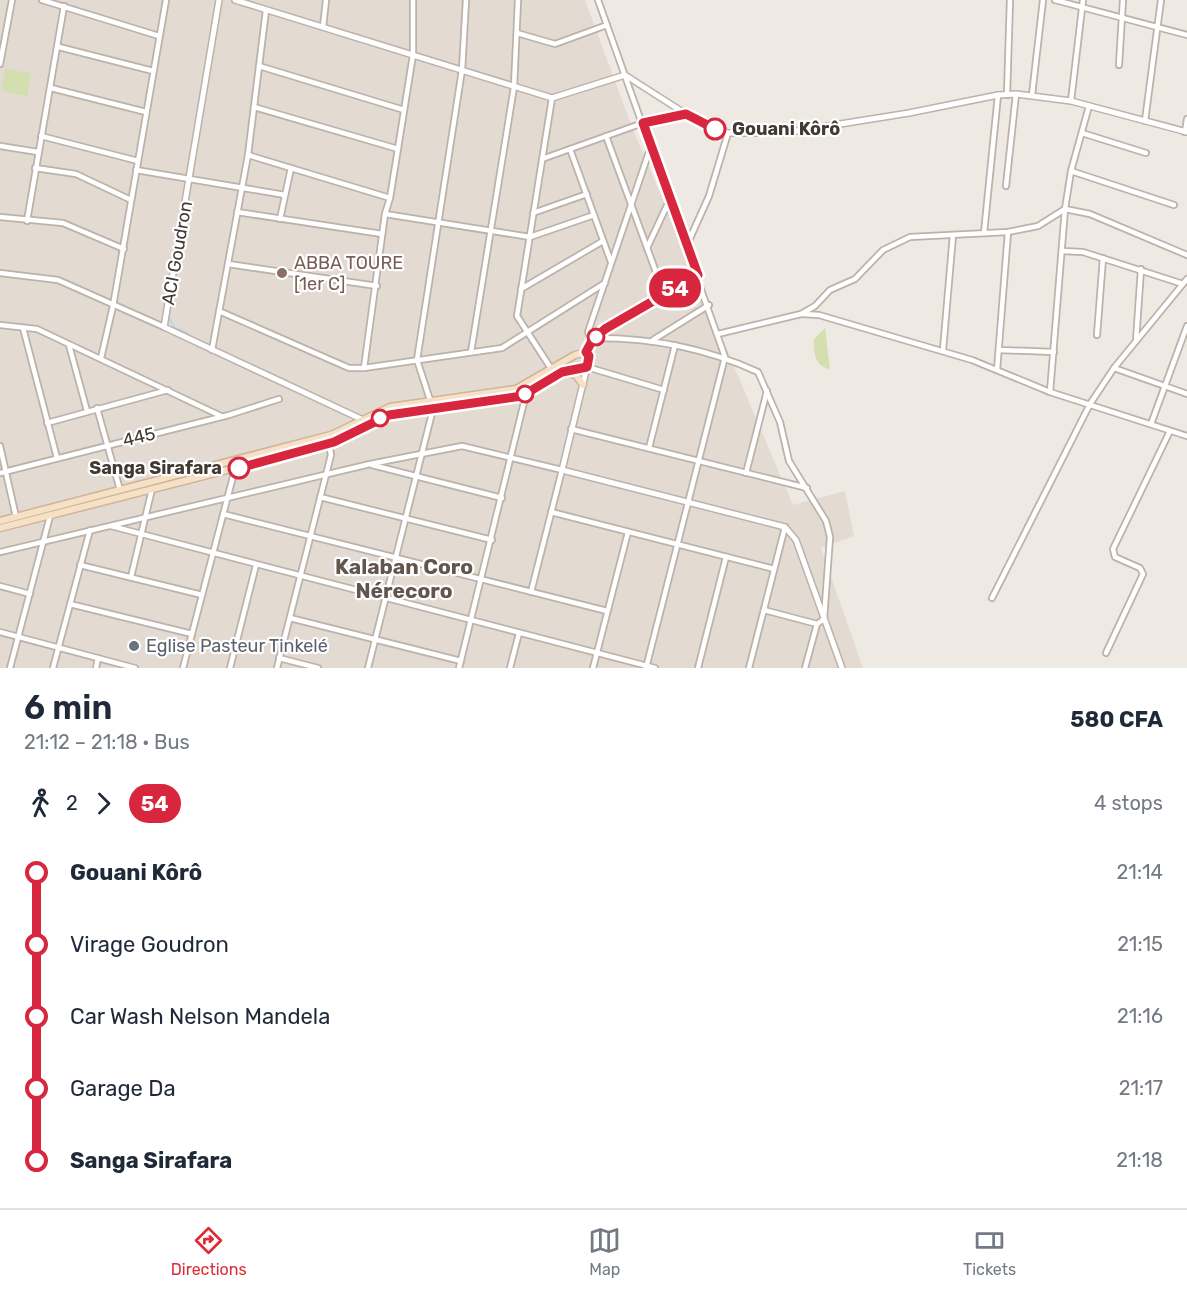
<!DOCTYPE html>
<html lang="en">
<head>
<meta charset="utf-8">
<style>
	body { margin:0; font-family:Rubik,sans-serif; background:#f6f6f7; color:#1f2937; height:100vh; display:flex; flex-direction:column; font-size:22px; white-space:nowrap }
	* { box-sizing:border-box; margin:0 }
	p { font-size:20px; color:#747a83 }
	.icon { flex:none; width:33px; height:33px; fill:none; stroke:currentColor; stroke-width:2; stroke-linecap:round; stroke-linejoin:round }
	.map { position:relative; height:668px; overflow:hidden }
	.panel { display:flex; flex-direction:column; background:#fff; flex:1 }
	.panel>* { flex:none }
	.badge { padding:0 12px; border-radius:20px; font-size:21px; line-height:39px }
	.map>.badge { position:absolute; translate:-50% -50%; box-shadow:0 0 0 3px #fff }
	.legs { display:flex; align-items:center; gap:9px; height:66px; padding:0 24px; font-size:20px }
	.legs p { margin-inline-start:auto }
	.overview { display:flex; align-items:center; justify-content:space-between; height:102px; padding:0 24px }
	h1 { font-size:33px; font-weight:600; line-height:45px }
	ul { padding:0 24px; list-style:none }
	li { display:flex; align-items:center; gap:21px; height:72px; font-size:22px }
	li i { display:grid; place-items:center; width:9px; height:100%; margin:0 8px; background:currentColor }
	li i::after { content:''; width:15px; height:15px; margin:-8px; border:4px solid; border-radius:50%; background:#fff }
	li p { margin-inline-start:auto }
	li:first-child i { background:linear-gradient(#0000 50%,currentColor 0) }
	li:last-child i { background:linear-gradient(currentColor 50%,#0000 0) }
	.dock { display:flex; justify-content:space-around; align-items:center; height:84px; border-top:2px solid #e0e1e3; background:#fff; font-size:16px; color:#747a83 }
	.dock a { display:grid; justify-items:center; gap:3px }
	.dock .active { color:#df2a35 }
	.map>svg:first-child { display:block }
</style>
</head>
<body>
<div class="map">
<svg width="1187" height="668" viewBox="0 0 1187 668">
	<rect width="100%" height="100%" fill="#efe9e4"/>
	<polygon fill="#e3dad2" points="0,0 585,0 632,127 793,505 845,491 854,536 821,548 863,668 0,668"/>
	<g fill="#d4dfb0">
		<polygon points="5,69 31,73 27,96 1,91"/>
		<path d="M825 328 830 369C815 367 813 352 814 339Z"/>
	</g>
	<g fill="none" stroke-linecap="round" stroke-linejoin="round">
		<g stroke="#a6d9e6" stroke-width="1.5">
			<polyline points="192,177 195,161"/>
			<polyline points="183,227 191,181"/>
			<polyline points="182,238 169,318 174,327 187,333"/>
		</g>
		<defs>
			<g id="minor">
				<polyline points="42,0 159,36"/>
				<polyline points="598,0 725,357 646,668"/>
				<polyline points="1055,0 1187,35"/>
				<polyline points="323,27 326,0"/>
				<polyline points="517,33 555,44 607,25"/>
				<polyline points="59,47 153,71"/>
				<polyline points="0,64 12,0"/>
				<polyline points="1119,65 1123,0"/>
				<polyline points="259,66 404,110"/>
				<polyline points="51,88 146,112"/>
				<polyline points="1007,95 1010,0"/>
				<polyline points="1032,95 1043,0"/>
				<polyline points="1071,101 1083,0"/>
				<polyline points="254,107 398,149"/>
				<polyline points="1145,121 1161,0"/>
				<polyline points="1185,132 1187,119"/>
				<polyline points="1082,133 1146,153"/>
				<polyline points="41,136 138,161"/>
				<polyline points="606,136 664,294"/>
				<polyline points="0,146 38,152"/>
				<polyline points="570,149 611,262"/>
				<polyline points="248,155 390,198"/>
				<polyline points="542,159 643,123 686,114"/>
				<polyline points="35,168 76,174 131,200"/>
				<polyline points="136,170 285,195"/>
				<polyline points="1071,171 1174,205"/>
				<polyline points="1006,186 1016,94"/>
				<polyline points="237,212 382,234"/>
				<polyline points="533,213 587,194"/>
				<polyline points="385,214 530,237 594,215"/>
				<polyline points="0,217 63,223 124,249"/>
				<polyline points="280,219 291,168"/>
				<polyline points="27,221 64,6"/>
				<polyline points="984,233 998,95"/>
				<polyline points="687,245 709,196 728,133"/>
				<polyline points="647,248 670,199"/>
				<polyline points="1062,251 1083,252 1183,284"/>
				<polyline points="228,264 377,286"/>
				<polyline points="0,273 58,280 164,327"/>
				<polyline points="521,289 603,241"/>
				<polyline points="219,311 349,368 364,368 502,348 605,283"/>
				<polyline points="802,314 819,315 972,360 1050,392 1187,436"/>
				<polyline points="0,325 37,329 221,416"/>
				<polyline points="23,328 57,458"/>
				<polyline points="718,334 801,314 815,306 830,290 855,279 883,250 910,237 1008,232 1038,226 1065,209 1090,214 1187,255"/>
				<polyline points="1097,335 1103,258"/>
				<path d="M596 338C652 338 706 348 758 372L780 422 789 461 826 521 830 537 824 619 817 624 805 668"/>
				<polyline points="653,340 709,305"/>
				<polyline points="592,341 588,332 651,146"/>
				<polyline points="1136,341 1141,269"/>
				<polyline points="69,345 87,411"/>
				<polyline points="212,350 248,155 266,10"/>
				<polyline points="943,350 953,235"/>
				<polyline points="999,350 1054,352"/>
				<polyline points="471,352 514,87 518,0"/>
				<polyline points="586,352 592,341 605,329 698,275"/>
				<polyline points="101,358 113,306 166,0"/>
				<polyline points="587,367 664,390"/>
				<polyline points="364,368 385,214 390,198 413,55 413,0"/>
				<polyline points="1114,368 1187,394"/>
				<polyline points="552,370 517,316 552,98"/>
				<polyline points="997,370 1008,232"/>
				<polyline points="1050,392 1065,209 1071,171 1089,106"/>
				<polyline points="97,408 120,490"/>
				<polyline points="47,423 168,390"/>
				<polyline points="1151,424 1187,326"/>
				<polyline points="571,429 807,488"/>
				<polyline points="0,446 16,517"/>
				<polyline points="649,448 675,345"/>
				<polyline points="372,465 502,498"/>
				<polyline points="0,473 229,415 279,399"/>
				<polyline points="746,473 767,391"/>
				<polyline points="320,497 492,540"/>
				<polyline points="551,512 774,569"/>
				<polyline points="223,514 607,611"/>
				<polyline points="111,526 655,668"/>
				<polyline points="0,552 370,464 462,446 562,470 531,592"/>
				<polyline points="80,565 202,595"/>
				<polyline points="131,577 152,489"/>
				<polyline points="0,586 30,594"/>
				<polyline points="992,598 1090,404 1114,368 1187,279"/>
				<polyline points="70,604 192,634"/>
				<polyline points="764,610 817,624"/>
				<polyline points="290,618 461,661"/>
				<polyline points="0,632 135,668"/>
				<polyline points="1106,653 1143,574 1140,568 1115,557 1113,549 1170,431"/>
				<polyline points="279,658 318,668"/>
				<polyline points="10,668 50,516"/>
				<polyline points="53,668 90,530"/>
				<polyline points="96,668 98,658"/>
				<polyline points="183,668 235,469"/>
				<polyline points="230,668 256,565"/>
				<polyline points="277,668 331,455 329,444"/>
				<polyline points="368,668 433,409 417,360 462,70 466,0"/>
				<polyline points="459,668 526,394"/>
				<polyline points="510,668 519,633"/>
				<polyline points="593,668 628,532"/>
				<polyline points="698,668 726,557"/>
				<polyline points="749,668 785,527"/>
			</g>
			<g id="tertiary">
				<polyline points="219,0 164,327 361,419"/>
				<polyline points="235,0 552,98 625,75 686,114 712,128 728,133 784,133 909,113 998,95 1016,94 1071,101 1187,132"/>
				<polyline points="587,367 562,470 785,527 796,540 842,668"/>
			</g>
			<g id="secondary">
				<polyline points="565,372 576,375 583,385"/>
				<polyline points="0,521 331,435 390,407 516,389 575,355 586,352 589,356 587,367 562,372 522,396 389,415 329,444 0,528"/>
			</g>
		</defs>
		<use href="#minor" stroke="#bcb2aa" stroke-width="8"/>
		<use href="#tertiary" stroke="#bcb2aa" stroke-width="8"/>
		<use href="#secondary" stroke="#cdb59a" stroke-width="9"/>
		<use href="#minor" stroke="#fff" stroke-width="4.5"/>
		<use href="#tertiary" stroke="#fff" stroke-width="5"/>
		<use href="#secondary" stroke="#f7e1c6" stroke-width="6"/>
	</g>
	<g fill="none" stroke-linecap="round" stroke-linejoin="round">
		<defs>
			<polyline id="line-1" points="239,468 334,442 389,415 522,396 562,372 587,367 589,356 586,352 592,341 605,329 698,275 643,123 686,114 715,129"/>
		</defs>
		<use href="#line-1" stroke="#fff" stroke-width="14"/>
		<use href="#line-1" stroke="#d7263d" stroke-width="9"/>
	</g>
	<g fill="#fff" stroke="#d7263d" stroke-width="3">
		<circle cx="715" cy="129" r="10"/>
		<circle cx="596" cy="337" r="8"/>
		<circle cx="525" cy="394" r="8"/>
		<circle cx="380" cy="418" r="8"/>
		<circle cx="239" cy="468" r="10"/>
	</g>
	<circle fill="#8d6e63" stroke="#fff" stroke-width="2" cx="282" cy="273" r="6"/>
	<circle fill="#6b7280" stroke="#fff" stroke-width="2" cx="134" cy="646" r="6"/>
	<g text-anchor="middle" stroke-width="4.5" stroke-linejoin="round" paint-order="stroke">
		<g font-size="18" font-weight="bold" fill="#403934" stroke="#fff" text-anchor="start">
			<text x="732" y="135">Gouani Kôrô</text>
			<text x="222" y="474" text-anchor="end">Sanga Sirafara</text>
		</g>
		<g font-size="18" fill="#403934" stroke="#fff">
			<text transform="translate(177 253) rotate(-80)" y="6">ACI Goudron</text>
			<text transform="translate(139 437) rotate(-14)" y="6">445</text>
		</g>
		<g font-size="18" fill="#785e54" stroke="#fff" text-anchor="start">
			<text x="294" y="269">ABBA TOURE<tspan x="294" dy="21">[1er C]</tspan></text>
		</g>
		<g font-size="18" fill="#5b616d" stroke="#fff" text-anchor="start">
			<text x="146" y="652">Eglise Pasteur Tinkelé</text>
		</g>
		<g font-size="21" font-weight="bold" fill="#62554d" stroke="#fff">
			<text x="404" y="574">Kalaban Coro<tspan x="404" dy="24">Nérecoro</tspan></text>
		</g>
	</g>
</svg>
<b class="badge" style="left:675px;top:288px;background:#d7263d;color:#fff">54</b>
</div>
<section class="panel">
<div class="overview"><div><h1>6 min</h1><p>21:12 – 21:18 · Bus</p></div><b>580 CFA</b></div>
<div class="legs"><svg class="icon" aria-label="walk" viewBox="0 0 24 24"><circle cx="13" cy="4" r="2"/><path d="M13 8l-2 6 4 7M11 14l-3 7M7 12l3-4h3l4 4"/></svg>2<svg class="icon" aria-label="forward" viewBox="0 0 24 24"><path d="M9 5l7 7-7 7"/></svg><b class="badge" style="background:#d7263d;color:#fff">54</b><p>4 stops</p></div>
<ul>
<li><i style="color:#d7263d"></i><b>Gouani Kôrô</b><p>21:14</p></li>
<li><i style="color:#d7263d"></i><span>Virage Goudron</span><p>21:15</p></li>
<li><i style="color:#d7263d"></i><span>Car Wash Nelson Mandela</span><p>21:16</p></li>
<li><i style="color:#d7263d"></i><span>Garage Da</span><p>21:17</p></li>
<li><i style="color:#d7263d"></i><b>Sanga Sirafara</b><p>21:18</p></li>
</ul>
</section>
<nav class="dock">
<a class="active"><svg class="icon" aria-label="directions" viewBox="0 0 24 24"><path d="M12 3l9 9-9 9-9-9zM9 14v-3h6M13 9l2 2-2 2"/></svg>Directions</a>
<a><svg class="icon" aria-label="map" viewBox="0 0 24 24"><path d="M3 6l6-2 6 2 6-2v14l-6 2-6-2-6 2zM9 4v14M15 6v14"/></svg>Map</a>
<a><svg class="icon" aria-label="tickets" viewBox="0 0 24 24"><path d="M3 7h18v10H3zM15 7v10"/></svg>Tickets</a>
</nav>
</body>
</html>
